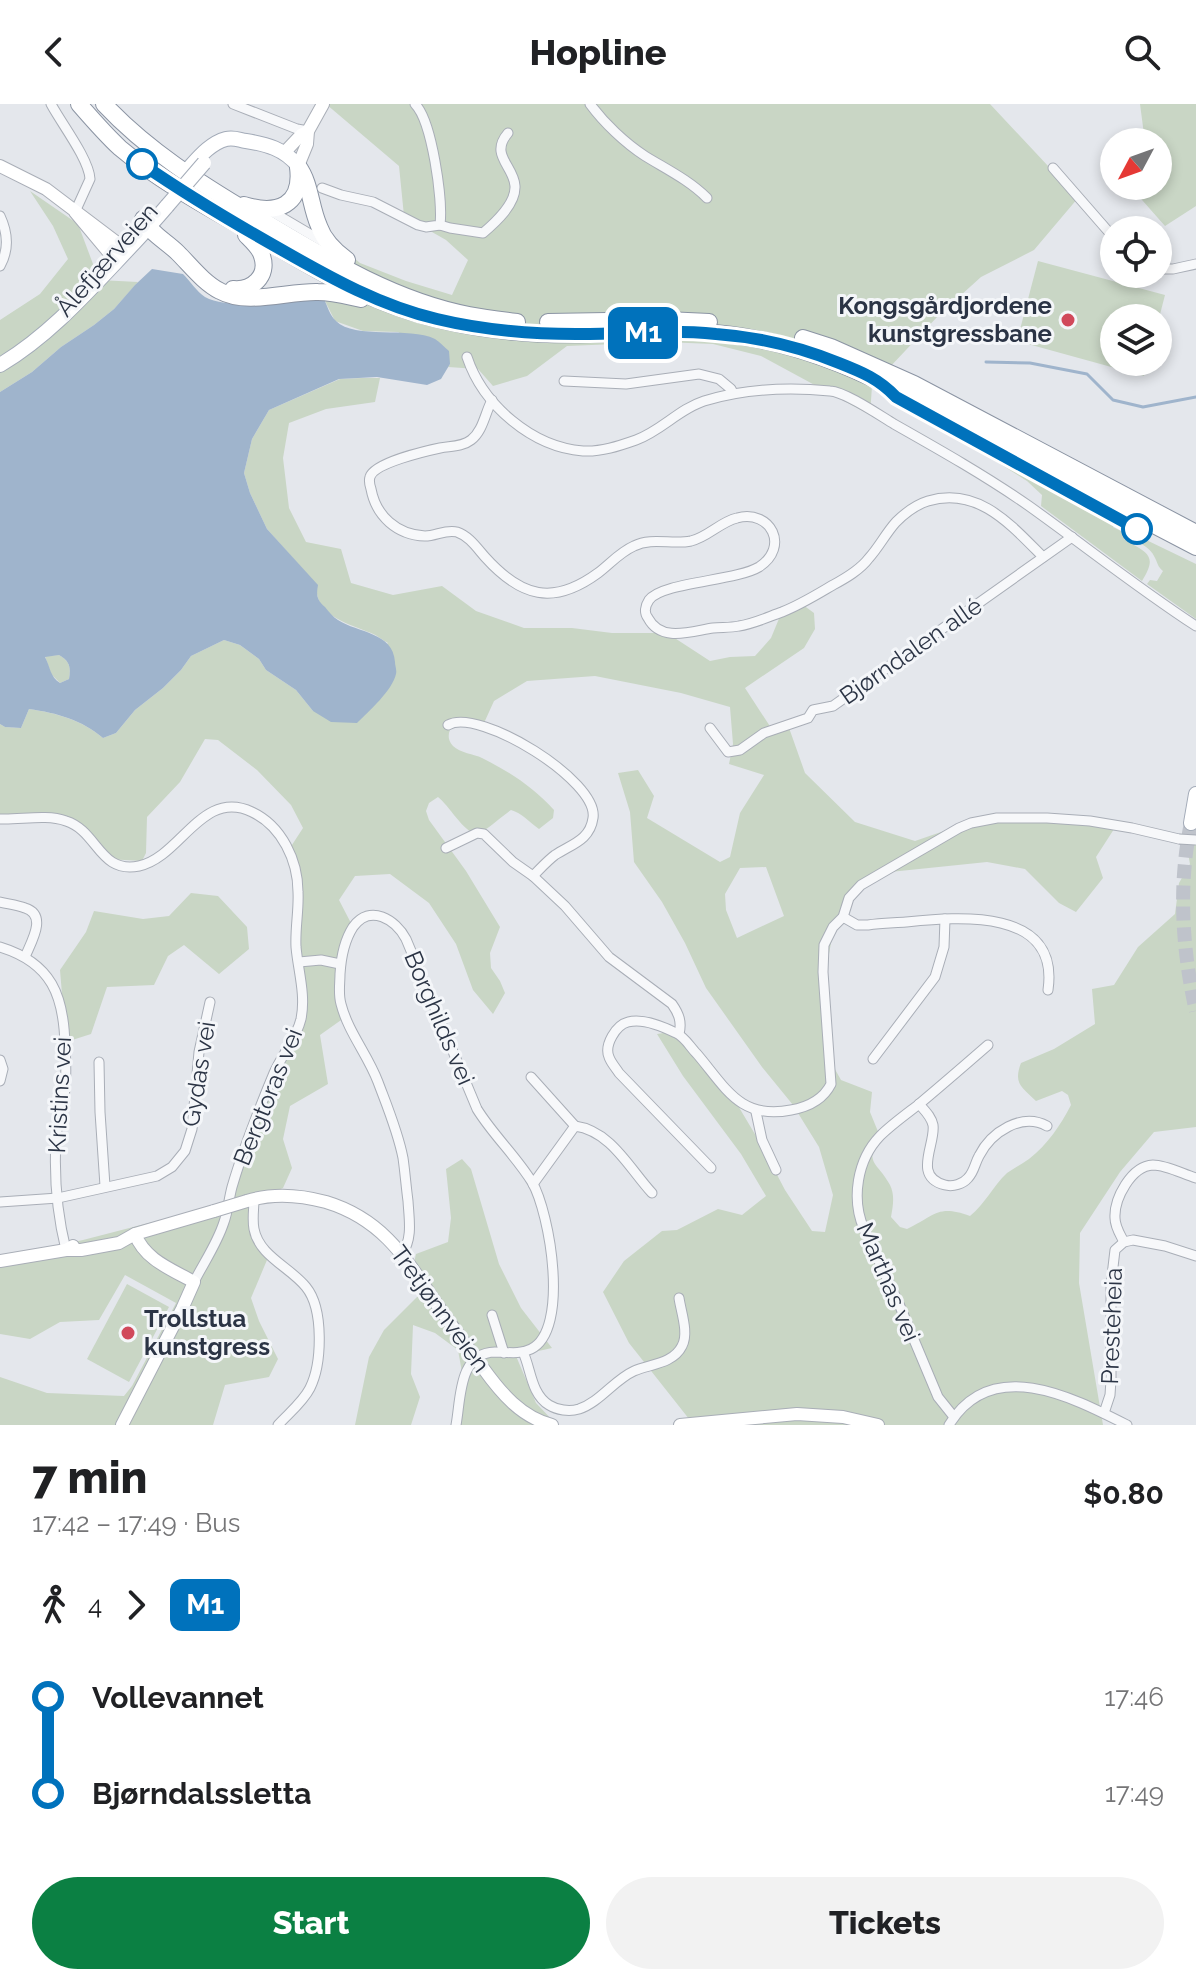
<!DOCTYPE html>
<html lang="en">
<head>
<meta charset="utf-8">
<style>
	body { margin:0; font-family:Raleway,sans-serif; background:#f2f2f2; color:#202124; height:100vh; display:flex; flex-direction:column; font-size:30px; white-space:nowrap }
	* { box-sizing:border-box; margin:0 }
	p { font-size:26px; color:#757577 }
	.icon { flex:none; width:44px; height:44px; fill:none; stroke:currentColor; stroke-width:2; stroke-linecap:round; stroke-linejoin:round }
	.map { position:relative; height:1321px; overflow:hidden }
	.details { display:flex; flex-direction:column; background:#fff; flex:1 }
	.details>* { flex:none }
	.badge { padding:0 16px; border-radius:12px; font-size:28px; line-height:52px }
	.needle { width:52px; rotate:229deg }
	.fabs { position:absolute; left:1100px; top:24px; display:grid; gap:16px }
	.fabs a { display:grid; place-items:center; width:72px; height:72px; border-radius:50%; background:#fff; box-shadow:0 4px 12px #0003; font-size:40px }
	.map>.badge { position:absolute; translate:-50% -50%; box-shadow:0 0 0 4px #fff }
	.legs { display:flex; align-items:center; gap:12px; height:88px; padding:0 32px; font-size:26px }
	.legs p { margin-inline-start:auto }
	.head { display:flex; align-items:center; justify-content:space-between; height:136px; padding:0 32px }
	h1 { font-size:44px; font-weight:800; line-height:60px }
	.button { display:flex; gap:16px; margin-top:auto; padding:16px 32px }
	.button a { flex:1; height:92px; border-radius:48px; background:#0b8043; color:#fff; font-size:32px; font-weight:800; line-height:92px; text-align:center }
	.button a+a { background:#f2f2f2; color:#202124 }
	ul { padding:0 32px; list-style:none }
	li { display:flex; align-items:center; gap:28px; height:96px; font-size:30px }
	li i { display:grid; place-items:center; width:12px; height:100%; margin:0 10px; background:currentColor }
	li i::after { content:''; width:20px; height:20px; margin:-10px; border:6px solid; border-radius:50%; background:#fff }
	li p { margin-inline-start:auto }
	li:first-child i { background:linear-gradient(#0000 50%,currentColor 0) }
	li:last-child i { background:linear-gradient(currentColor 50%,#0000 0) }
	header { display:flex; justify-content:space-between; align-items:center; height:104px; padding:0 32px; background:#fff; font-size:36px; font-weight:800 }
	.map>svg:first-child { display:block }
</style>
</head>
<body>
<header><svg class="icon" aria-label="back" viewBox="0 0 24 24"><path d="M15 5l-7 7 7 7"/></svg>Hopline<svg class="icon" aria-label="search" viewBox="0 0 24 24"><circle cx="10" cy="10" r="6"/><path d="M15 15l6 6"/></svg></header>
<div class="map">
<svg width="1196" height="1321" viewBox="0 0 1196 1321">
	<rect width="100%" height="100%" fill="#e4e7ec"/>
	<g fill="#c9d6c5" fill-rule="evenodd">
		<polygon points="326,0 990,0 1078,94 1034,146 981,173 939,211 872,282 870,311 761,252 713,240 664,238 567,242 527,272 493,282 478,265 448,263 450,260 398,228 363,227 335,217 325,197 339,196 346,147 360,159 406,177 452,191 468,156 446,136 404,112 399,62"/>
		<polygon points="1140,0 1196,0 1196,102 1165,122 1135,88 1137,82 1158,82 1158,38 1145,38"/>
		<polygon points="30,87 78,120 99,176 138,178 114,205 94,221 61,243 32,268 0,288 0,216 40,190 68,155 53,122"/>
		<polygon points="1038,157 1165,191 1158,218 1158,214 1114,214 1114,258 1147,258 1144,272 1017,237"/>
		<path d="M362 274H380L375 298 326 305 289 319 283 354 289 404 306 438 341 445 351 479 393 491 442 482 476 507 524 524H572L612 529H667L710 557 730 553 755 552 771 534 783 505 799 498 814 509 815 525 804 544 745 584 773 627 788 621 805 669 855 718 915 737 944 727 1014 715 1116 722 1096 753 1103 774 1076 808 1059 799 1025 765 987 758 890 768 864 780 835 817 827 861 832 960 841 976 872 988 870 1008 879 1030C864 1061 877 1057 890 1081 895 1091 893 1102 891 1113L900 1123 907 1125C935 1112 937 1100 970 1112 985 1100 993 1082 1007 1069 1014 1064 1022 1060 1029 1055 1048 1040 1060 1022 1071 1001L1068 991 1062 987 1036 997C1022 983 1013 980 1021 959L1054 945 1095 920 1092 885 1114 881 1138 843 1175 810 1179 779 1190 760 1186 738 1196 735V1023L1154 1028 1120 1068 1080 1129 1079 1179 1103 1321H689L693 1320 629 1239 603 1188 624 1157 662 1127 677 1126 718 1105 742 1111 766 1092 741 1050 683 972 657 930 670 928 707 960 737 1000 762 1042 785 1086 812 1127 825 1128 833 1091 819 1043 793 1001 762 963 706 884 685 839 662 798 634 758 630 708 618 669 638 666 654 692 647 714 720 758 730 753 740 709 764 671 729 660 733 640 730 603 681 589 595 572 527 577 494 597 484 619C478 616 473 614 466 614 454 615 442 631 453 642 460 649 474 650 482 654 510 668 533 683 554 706L553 714 539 725C529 718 522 709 511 706 502 712 487 726 479 729 467 734 449 701 438 693L429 699 426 707 429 716 466 767 500 823 490 849 491 864 500 877 505 889 493 910 473 886 456 840 429 799 390 770 355 772 339 796 353 823 341 866 344 914 320 931 328 980 290 1002 283 1035 292 1064 283 1084 256 1095 252 1109 267 1156 251 1194 259 1217 278 1255 269 1273 225 1281 213 1321H0V1273L47 1289 124 1292 132 1282 176 1199 125 1171 99 1216 60 1218 30 1235 0 1230V1154L83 1136 226 1099 242 1068 257 1021 275 978 305 890 293 842 297 792 290 744 303 724 291 701 257 666 218 636 205 635 180 678 147 713 146 749 142 757 107 755 72 719 0 713V620L5 623 21 624 29 605C56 609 82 616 103 634L116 629 135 606 163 584 181 566 191 552 224 536 240 541 259 555 266 566 296 586 313 607 388 539C382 536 377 531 371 529 349 520 313 511 317 481L267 425 250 389 244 369 252 335 269 306 340 275ZM766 763 784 812 737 834 726 806 725 790 740 764Z"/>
		<path d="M989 349 1077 397 1115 420 1113 423 1121 427 1124 433V435C1146 449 1159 450 1142 477L1041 402 1042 391 1027 377 989 353Z"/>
		<path d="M1138 432 1196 460V515L1147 480 1150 476 1157 477 1163 467C1157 462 1158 459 1154 452 1151 445 1142 440 1136 437Z"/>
		<path d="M59 551C70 557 71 564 69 575L60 579 51 570 45 552Z"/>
		<polygon points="191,789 218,792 247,823 249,845 219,870 184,841 168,852 154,881 107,883 91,930 66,938 60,866 86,828 94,807 143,815 169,812"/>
		<polygon points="462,1055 471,1065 499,1160 521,1204 552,1244 516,1252 536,1299 557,1321 460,1321 463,1274 458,1246 435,1229 413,1221 411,1270 420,1293 411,1321 355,1321 369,1253 384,1226 420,1190 413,1163 416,1150 448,1138 451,1114 446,1065"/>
		<polygon points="127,1180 169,1203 129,1278 87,1255"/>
	</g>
	<path fill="#9fb4cc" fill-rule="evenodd" d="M152 165 183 170C190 177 197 188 205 193 231 207 293 197 324 195 327 201 330 212 336 217 355 236 409 222 435 235 440 238 445 244 449 247L450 260 441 275 427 281 377 273 339 275 269 306 252 335 244 369 250 389 267 425 318 481C316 491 317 496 325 503 329 508 333 513 338 516 358 529 393 528 395 558 395 562 397 566 396 570 392 587 369 607 357 619L331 618 313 607 296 586 266 566 259 555 240 541 224 536 191 552 181 566 163 584 135 606 116 629 103 634C82 616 57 609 29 605L21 624 5 623 0 620V288L32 268 61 243 94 221 114 205 135 181ZM59 551C70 557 71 564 69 575L60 579C50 573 50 562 45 553Z"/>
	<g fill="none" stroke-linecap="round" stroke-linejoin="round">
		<polyline stroke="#9fb4cc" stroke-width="3" points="986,258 1030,259 1087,270 1113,296 1143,303 1196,293"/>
		<path stroke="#bfc3cb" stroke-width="14" stroke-dasharray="14 7" stroke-linecap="butt" d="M1191 719C1178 781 1182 845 1196 907"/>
		<defs>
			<g id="street">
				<path d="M51 0C61 19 89 55 90 75L75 108"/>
				<polyline points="233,0 297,25 308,27"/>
				<path d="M590 0C604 19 625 39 645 52 666 65 689 76 707 94"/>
				<polyline points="1053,64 1114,134"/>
				<path d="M322 84 341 91 373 98 418 121 426 123 440 121C443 96 432 17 415 0"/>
				<polyline points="269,106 325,139"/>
				<path d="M0 112C8 129 9 146 0 162"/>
				<path d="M440 121 450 124 483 129C496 118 516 100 515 82 514 62 489 51 508 29"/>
				<polyline points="1158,165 1173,165 1196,160"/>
				<path d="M467 253C483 301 532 343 583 347 601 348 619 342 636 336 661 327 679 305 704 297 744 285 788 283 830 287 846 288 879 311 894 320 940 346 986 372 1029 402 1085 442 1139 485 1196 522"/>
				<polyline points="564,277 626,280 699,270 719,275 731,285 733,289"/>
				<path d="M492 296C485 309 483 327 471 336 462 343 450 342 440 344 426 347 374 359 370 373 369 376 370 382 371 385 376 412 397 431 425 432 436 432 446 425 457 428 469 432 477 444 485 453 521 493 553 502 598 469 610 460 620 448 634 442 652 433 672 441 691 437 708 433 720 418 737 414 771 405 790 443 759 463 736 477 662 478 649 496 645 502 644 509 648 514 661 539 692 527 713 524 721 523 730 524 739 522 753 520 768 513 782 508 800 501 816 491 833 481 846 474 860 466 869 454 879 443 886 429 896 418 906 408 915 401 928 397 978 382 1011 421 1043 453"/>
				<path d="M448 621C479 603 599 677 593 714 590 736 572 740 555 751 547 757 540 765 533 772"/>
				<polyline points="710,624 728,648 740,646 764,629 808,614 813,606 833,602 1072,433"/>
				<path d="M0 715C21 716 46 710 66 717 98 727 99 770 139 762 181 753 202 684 252 708 282 722 298 757 298 788 299 806 295 824 296 843 298 866 306 891 301 915 296 936 282 950 274 969 259 1005 243 1045 232 1083 229 1094 228 1107 224 1118 217 1140 204 1158 194 1178"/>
				<path d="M446 744 477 729 484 730 513 758 533 772 565 802 609 853 672 900C679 910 682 918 679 930"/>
				<path d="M0 798C8 800 17 801 25 804 48 811 31 838 25 853"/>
				<path d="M843 813 857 821H868C881 819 893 819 906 818 958 813 1060 803 1048 886"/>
				<path d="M0 843C52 859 64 892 65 942 66 959 67 976 64 992 61 1006 57 1020 56 1035 54 1071 57 1110 66 1146"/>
				<polyline points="299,858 321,856 340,860"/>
				<polyline points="873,955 935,873 944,843 945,815"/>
				<polyline points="0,956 3,965 0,977"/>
				<polyline points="99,958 100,1008 105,1082"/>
				<polyline points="531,973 575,1022"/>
				<path d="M919 1000C925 1007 931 1012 933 1021 936 1040 912 1073 945 1081 953 1083 963 1080 968 1074 974 1068 975 1059 979 1052 991 1028 1022 1008 1047 1022"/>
				<polyline points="756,1008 762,1036 776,1066"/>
				<path d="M711 1064 619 969C616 964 611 959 609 953 604 941 616 921 628 918 642 914 662 922 676 929 685 933 690 943 697 950 726 984 740 1016 791 1006 808 1003 823 996 831 980L823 868 824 841 833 823 843 813 849 794 861 781 959 724 971 719 997 714H1047L1090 717 1132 724 1179 735"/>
				<path d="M533 1080 575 1022C611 1027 629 1064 652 1089"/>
				<path d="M254 1095C254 1105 252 1115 254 1125 259 1152 290 1163 306 1183 324 1205 322 1260 310 1284 303 1298 289 1309 278 1321"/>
				<polyline points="0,1098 58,1094 157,1072 172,1063 185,1047 192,1025 199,948 210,898"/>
				<path d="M1124 1138C1120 1130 1115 1123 1115 1114 1114 1095 1131 1062 1153 1061 1166 1061 1183 1070 1196 1074"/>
				<path d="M402 1150C413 1134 409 1115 408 1097 406 1082 405 1068 403 1054 398 1028 387 1002 378 978 368 951 348 928 341 900 338 890 340 880 340 870 341 854 344 837 353 823 370 799 396 816 406 835L477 1005C493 1031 516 1052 532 1078 550 1109 570 1226 531 1245 519 1251 507 1248 495 1248 458 1249 461 1295 456 1321"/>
				<polyline points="492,1211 504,1249"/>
				<path d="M523 1248C531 1265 531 1290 549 1301 557 1306 569 1308 579 1305 600 1298 614 1276 634 1267 650 1260 673 1260 682 1242 689 1229 681 1208 679 1194"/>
				<polyline points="1104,1309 1110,1291 1111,1276 1111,1180 1115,1146 1124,1138 1133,1136 1165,1142 1196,1152"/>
				<path d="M954 1313 938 1293 899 1200 864 1125C851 1095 857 1056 880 1032 891 1021 905 1011 918 1001 942 981 965 961 988 941"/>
				<path d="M949 1321C991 1251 1072 1293 1127 1321"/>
			</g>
			<g id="secondary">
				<polyline points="284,49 301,31 308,27"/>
				<polyline points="0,62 46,85 120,141 123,151 111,151 75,108"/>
				<polyline points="298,62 307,40 308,27 323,0"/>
				<path d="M247 1097C272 1089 300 1091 326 1098 382 1115 405 1153 436 1199 451 1221 467 1242 483 1264 501 1289 521 1313 552 1321"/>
				<polyline points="66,1146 81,1146 119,1139 135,1130 214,1107"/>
				<polyline points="0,1157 66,1146 73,1142"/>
				<path d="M122 1321 182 1205 194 1178C171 1165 145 1156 135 1130"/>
				<polyline points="680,1321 797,1310 843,1313 878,1321"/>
			</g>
			<g id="primary">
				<path d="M190 63C200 52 211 39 226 35 234 33 239 36 246 37 266 40 285 45 298 62"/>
				<path d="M0 261C52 230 92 183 134 139 145 127 156 115 167 102"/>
				<polyline points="1191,719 1196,690"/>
			</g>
			<g id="highway">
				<path d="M79 0C92 15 105 30 120 44 159 77 209 104 253 129 295 153 337 179 381 197 425 215 471 224 517 228 577 234 638 226 699 228 765 231 826 251 884 280L1196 443"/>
				<path d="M104 0C147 46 201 80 255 112 322 152 391 196 469 211 485 214 501 216 517 218"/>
				<path d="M298 62C311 80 310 102 319 122 324 137 335 147 347 156"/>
				<path d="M244 101C277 111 303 102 298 63"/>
				<path d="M143 115C151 130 166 137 178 149 191 162 204 179 220 187 247 202 288 187 318 188 333 188 347 192 361 195"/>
				<path d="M233 185C252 187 269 172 262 152 260 144 252 137 246 131"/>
				<polyline points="548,218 666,216 709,218"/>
				<polyline points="803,234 831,243 914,280 1196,429"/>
			</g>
		</defs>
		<use href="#street" stroke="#a9aeb7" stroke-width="11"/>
		<use href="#secondary" stroke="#a9aeb7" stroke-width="14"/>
		<use href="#primary" stroke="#a3abb8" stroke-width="16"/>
		<use href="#highway" stroke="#8b94a3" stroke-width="18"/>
		<use href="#street" stroke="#f7f8fa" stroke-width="9"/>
		<use href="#secondary" stroke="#fff" stroke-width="12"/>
		<use href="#primary" stroke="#fff" stroke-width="14"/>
		<use href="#highway" stroke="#fff" stroke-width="16"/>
		<defs>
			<polyline id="street-bridge" points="1179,735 1196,736"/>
			<polyline id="secondary-bridge" points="214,1107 247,1097"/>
			<polyline id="primary-bridge" points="167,102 204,59"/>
		</defs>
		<use href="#street-bridge" stroke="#a9aeb7" stroke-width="11" stroke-linecap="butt"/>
		<use href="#secondary-bridge" stroke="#a9aeb7" stroke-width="14" stroke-linecap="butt"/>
		<use href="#primary-bridge" stroke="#a3abb8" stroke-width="16" stroke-linecap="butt"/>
		<use href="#street-bridge" stroke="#f7f8fa" stroke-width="9"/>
		<use href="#secondary-bridge" stroke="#fff" stroke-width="12"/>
		<use href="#primary-bridge" stroke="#fff" stroke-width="14"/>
	</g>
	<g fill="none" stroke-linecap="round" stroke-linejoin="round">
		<defs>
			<path id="line-1" d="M142 60C187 91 234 119 282 146 331 174 381 202 437 215 483 226 528 230 576 230 622 230 669 225 716 230 758 233 800 243 839 259 862 268 879 275 896 293L1137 425"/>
		</defs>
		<use href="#line-1" stroke="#fff" stroke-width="18"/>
		<use href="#line-1" stroke="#0072bc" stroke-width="12"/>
	</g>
	<g fill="#fff" stroke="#0072bc" stroke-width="4">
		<circle cx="142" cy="60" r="14"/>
		<circle cx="1137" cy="425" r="14"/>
	</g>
	<g fill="#d1495b" stroke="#f4f6f9" stroke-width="3">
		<circle cx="1068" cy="216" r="8"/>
		<circle cx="128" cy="1229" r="8"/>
	</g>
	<g text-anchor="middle" stroke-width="6" stroke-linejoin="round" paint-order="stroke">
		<g font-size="24" fill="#2b3445" stroke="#f4f6f9">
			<text transform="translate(107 156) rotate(-49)" y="8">Ålefjærveien</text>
			<text transform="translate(911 547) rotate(-35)" y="8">Bjørndalen allé</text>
			<text transform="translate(439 914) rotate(67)" y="8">Borghilds vei</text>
			<text transform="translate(199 970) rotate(-81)" y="8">Gydas vei</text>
			<text transform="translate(60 991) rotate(-87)" y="8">Kristins vei</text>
			<text transform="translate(268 993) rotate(-68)" y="8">Bergtoras vei</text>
			<text transform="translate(888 1178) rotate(67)" y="8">Marthas vei</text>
			<text transform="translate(440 1205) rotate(54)" y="8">Tretjønnveien</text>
			<text transform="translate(1112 1222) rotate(-88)" y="8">Presteheia</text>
		</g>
		<g font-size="24" font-weight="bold" fill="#2b3445" stroke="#f4f6f9" text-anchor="end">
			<text x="1052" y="210">Kongsgårdjordene<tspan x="1052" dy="28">kunstgressbane</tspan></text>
			<text x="144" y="1223" text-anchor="start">Trollstua<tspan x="144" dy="28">kunstgress</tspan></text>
		</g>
	</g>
</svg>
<div class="fabs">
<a><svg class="needle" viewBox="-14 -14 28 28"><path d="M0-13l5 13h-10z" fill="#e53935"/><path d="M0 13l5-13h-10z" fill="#757577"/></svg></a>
<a><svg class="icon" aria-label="locate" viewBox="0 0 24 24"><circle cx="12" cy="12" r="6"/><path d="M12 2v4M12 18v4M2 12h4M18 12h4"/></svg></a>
<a><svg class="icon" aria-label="layers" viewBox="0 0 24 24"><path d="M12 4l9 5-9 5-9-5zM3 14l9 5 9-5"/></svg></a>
</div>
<b class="badge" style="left:643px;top:229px;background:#0072bc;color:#fff">M1</b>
</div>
<section class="details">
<div class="head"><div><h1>7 min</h1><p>17:42 – 17:49 · Bus</p></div><b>$0.80</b></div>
<div class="legs"><svg class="icon" aria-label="walk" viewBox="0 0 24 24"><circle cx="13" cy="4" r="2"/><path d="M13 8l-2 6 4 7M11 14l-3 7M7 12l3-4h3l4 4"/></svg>4<svg class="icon" aria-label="forward" viewBox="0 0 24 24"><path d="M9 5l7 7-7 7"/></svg><b class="badge" style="background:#0072bc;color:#fff">M1</b></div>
<ul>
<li><i style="color:#0072bc"></i><b>Vollevannet</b><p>17:46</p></li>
<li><i style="color:#0072bc"></i><b>Bjørndalssletta</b><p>17:49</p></li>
</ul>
<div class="button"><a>Start</a><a>Tickets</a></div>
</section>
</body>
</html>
